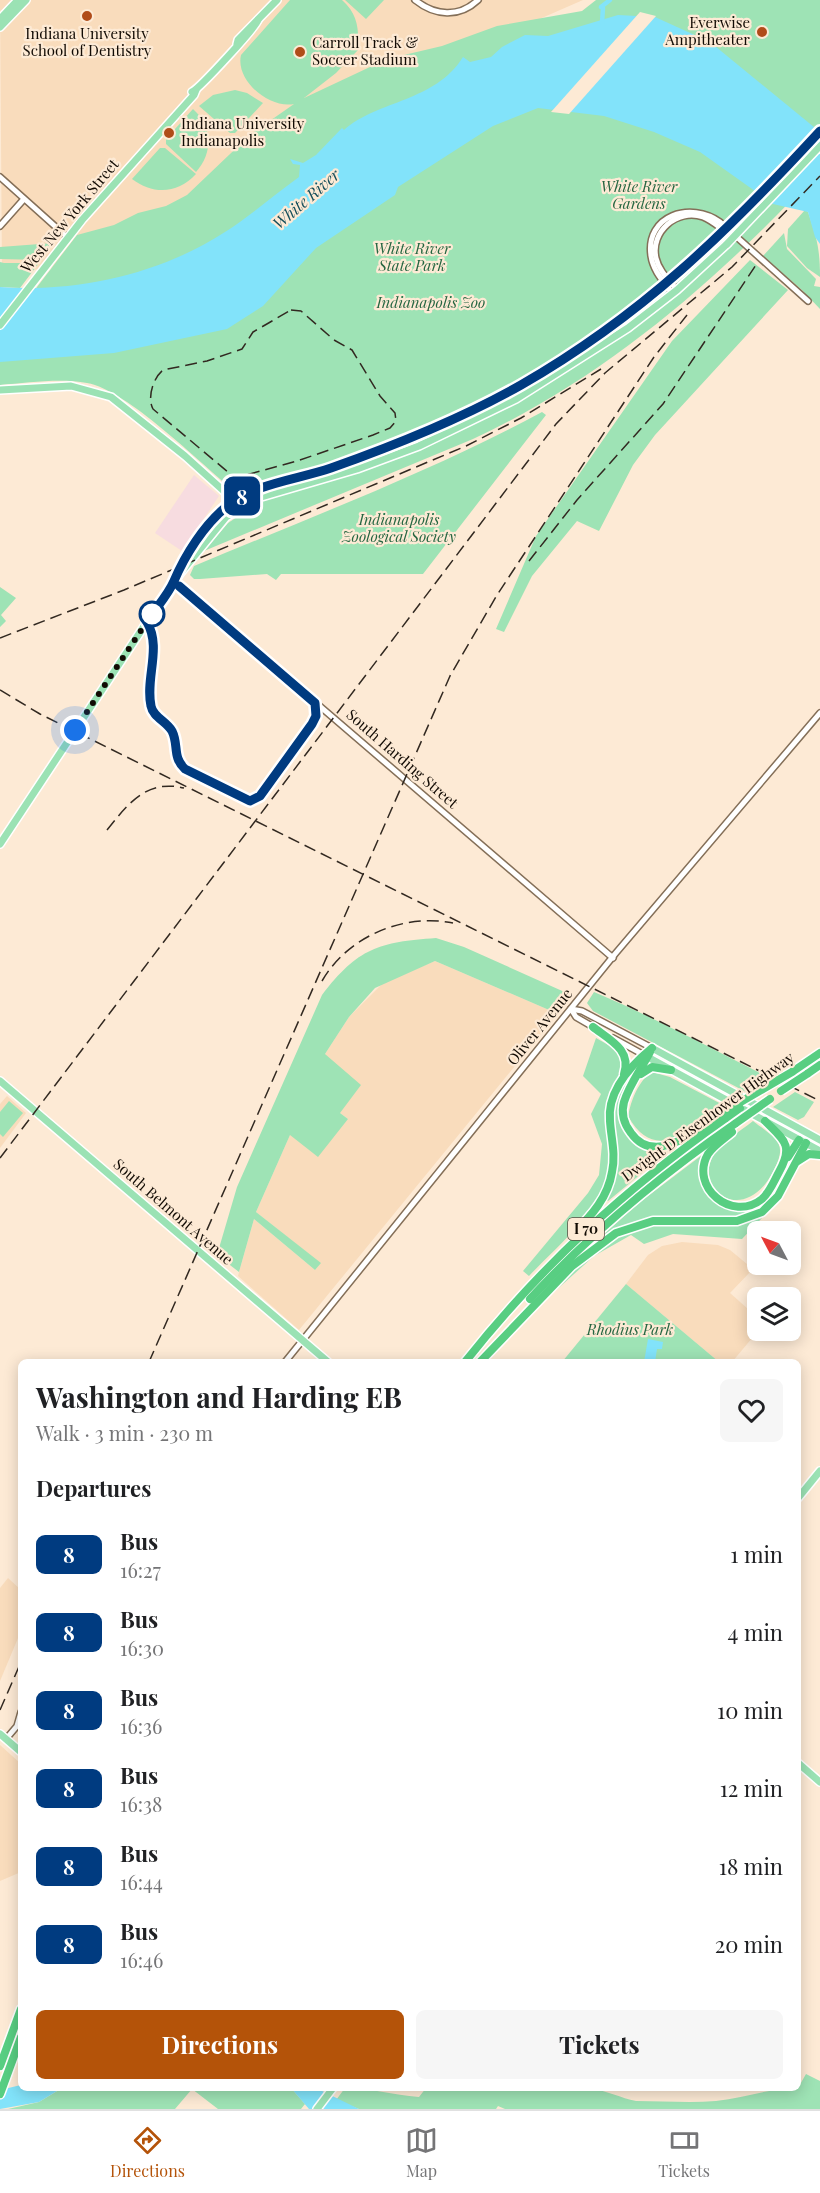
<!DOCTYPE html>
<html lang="en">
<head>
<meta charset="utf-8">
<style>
	body { margin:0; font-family:"Playfair Display",serif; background:#f6f6f6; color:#202124; height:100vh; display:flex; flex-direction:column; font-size:22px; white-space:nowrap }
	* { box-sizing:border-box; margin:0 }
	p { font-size:20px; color:#757577 }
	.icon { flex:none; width:33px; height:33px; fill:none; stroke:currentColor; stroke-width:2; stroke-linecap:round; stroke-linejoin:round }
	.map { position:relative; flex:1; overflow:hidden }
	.sheet { position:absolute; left:18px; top:1359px; width:783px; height:732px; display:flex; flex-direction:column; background:#fff; border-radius:9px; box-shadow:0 3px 15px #0003 }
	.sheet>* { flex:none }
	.badge { padding:0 12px; border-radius:9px; font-size:21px; line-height:39px }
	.needle { width:39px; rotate:311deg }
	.fabs { position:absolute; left:747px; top:1221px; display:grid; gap:12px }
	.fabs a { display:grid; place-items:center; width:54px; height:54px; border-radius:9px; background:#fff; box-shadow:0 3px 15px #0003; font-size:30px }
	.you { position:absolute; width:30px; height:30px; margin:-15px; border:4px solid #fff; border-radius:50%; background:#1a73e8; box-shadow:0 0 0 9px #1a73e833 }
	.map>.badge { position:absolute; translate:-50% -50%; box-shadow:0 0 0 3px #fff }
	h2 { padding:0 18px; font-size:22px; line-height:54px }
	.round { display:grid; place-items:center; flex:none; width:63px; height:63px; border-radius:9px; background:#f6f6f6 }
	.overview { display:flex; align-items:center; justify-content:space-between; height:102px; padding:0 18px }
	h1 { font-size:28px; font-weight:700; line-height:45px }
	.button { display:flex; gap:12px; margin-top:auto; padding:12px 18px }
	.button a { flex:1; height:69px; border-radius:9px; background:#b45309; color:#fff; font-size:24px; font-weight:700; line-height:69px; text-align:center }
	.button a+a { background:#f6f6f6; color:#202124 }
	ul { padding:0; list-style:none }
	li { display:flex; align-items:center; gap:18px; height:78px; padding:0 18px }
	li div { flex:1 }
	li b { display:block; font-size:22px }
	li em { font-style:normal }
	li .badge { min-width:66px; font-weight:700; text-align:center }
	.tab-bar { display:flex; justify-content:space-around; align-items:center; height:84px; border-top:2px solid #e0e0e0; background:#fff; font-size:16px; color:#757577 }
	.tab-bar a { display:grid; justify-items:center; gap:3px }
	.tab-bar .selected { color:#b45309 }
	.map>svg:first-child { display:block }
</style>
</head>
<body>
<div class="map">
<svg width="820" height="2109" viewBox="0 0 820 2109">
	<rect width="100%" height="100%" fill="#fdead5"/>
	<polygon fill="#f7dce0" points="194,475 219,496 182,551 155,533"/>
	<g fill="#f9dcbc">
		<polygon points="0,0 583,0 498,37 123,258 2,274"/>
		<polygon points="435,961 556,1013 555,1017 299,1330 238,1276 254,1219 315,1270 320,1263 256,1212 290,1135 348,1119 340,1113 325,1054 349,1017 384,982"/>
		<polygon points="7,1096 26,1113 0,1148 0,1104"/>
		<polygon points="682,1242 718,1245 730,1250 753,1269 730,1293 757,1317 758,1331 732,1362 719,1362 626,1284 648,1255 662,1246"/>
		<polygon points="8,1578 21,1590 21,1631 0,1681 0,1588"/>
		<polygon points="0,1745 21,1764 21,1872 0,1881"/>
	</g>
	<g fill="#9ee3b5">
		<path d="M290 0H342C358 14 359 29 358 50L336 73 304 98 387 59 442 46 497 26 582 11 596 0H820V170C720 278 608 376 473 439L204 551 228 523 249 509 239 492 234 491C200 463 127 390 87 383 59 378 28 383 0 385V335L77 235 114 225 138 213 166 206 187 195 251 134 294 104C270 109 235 81 241 55Z"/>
		<polygon points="345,0 384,0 366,19"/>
		<polygon points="235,90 247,93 263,103 235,133 230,133 199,106 213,95"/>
		<path d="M193 109C213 127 213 153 196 172L166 144V139Z"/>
		<path d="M160 148H165L196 174C178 194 153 195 132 179Z"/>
		<path d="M805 210 808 212C817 238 820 250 820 277L807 268 787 246 788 229Z"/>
		<polygon points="784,233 787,249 816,279 814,286 820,287 820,309 802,290 763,256"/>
		<polygon points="53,243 42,260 0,259 0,247"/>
		<polygon points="750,260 788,290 655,435 633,465 599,531 577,521 532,576 504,632 496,629 536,536 672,341"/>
		<polygon points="0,262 4,263 39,263 20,288 0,287"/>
		<path d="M542 412 546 415 423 574H281L276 580 267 574 200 579H194L190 575 194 566C311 517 430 472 542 412Z"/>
		<polygon points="0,587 16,598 1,615 6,621 0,627"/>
		<path d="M436 938 464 947 569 994 556 1013 435 961 375 988 349 1017 325 1054 361 1085 340 1113 348 1119 318 1157 290 1135 256 1212 321 1263 315 1270 254 1219 239 1272 217 1255 237 1187 322 995C358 948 379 942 436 938Z"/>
		<path d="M594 992C654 1017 712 1049 770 1078L746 1092 593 1011 587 1003Z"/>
		<path d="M596 1038 619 1051 624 1061C621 1079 607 1093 606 1112 605 1130 612 1149 610 1167 606 1207 555 1248 529 1276L523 1271 588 1193 599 1175 602 1144 591 1114 601 1094 583 1076Z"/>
		<path d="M639 1066 620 1116 652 1150H670L608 1201 606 1200C609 1193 613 1185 614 1177 618 1138 601 1094 639 1066Z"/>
		<path d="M652 1072 670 1077 725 1106C690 1128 656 1166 628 1116 631 1101 638 1081 652 1072Z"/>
		<polygon points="795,1092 814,1102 804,1117 798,1120 773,1107"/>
		<polygon points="9,1101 23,1113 3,1137 0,1134 0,1112"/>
		<path d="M753 1121C776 1139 789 1142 773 1172 744 1227 692 1190 714 1154 722 1141 741 1131 753 1121Z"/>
		<path d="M706 1152 701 1180 706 1193 725 1207 749 1209 759 1205 770 1196 797 1154C789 1169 781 1189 770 1202 745 1230 696 1214 663 1217 642 1218 624 1225 606 1235L605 1233 640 1202Z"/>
		<polygon points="762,1218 742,1239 673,1234 644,1244 631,1235 594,1256 543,1302 579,1266 623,1233 658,1224 733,1225"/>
		<polygon points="626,1284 719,1362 562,1362"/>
		<path d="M806 2074 820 2081V2109H505L498 2106 496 2109H359L336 2100 345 2088C370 2088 393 2095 419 2097L426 2088H591C607 2091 621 2098 636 2101 663 2101 690 2103 716 2101 745 2098 769 2088 798 2088Z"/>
		<polygon points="62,2088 291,2088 305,2104 301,2109 218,2109 192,2089 175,2109 8,2109 39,2102"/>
	</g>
	<g fill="#82e3fa">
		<path d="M618 15 655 17 710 42 820 132V244L815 237 808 212 773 204 700 152 654 132 604 116 538 108 493 126 398 187 395 195 316 248 263 306 227 329 114 353 0 362V287C75 293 161 274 225 232 250 216 274 195 299 177L300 165 293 164 290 159 303 163 316 155 342 128 344 130C378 100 435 102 463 57L470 62 491 57 502 47 525 35 548 36Z"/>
		<polygon points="648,1339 663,1342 662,1349 657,1349 655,1362 644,1362"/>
		<polygon points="21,2085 21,2088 62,2088 39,2102 0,2109 0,2090"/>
		<polygon points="291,2088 316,2088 359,2109 309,2109"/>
	</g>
	<polygon fill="#fdead5" points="640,12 656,16 569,114 551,112"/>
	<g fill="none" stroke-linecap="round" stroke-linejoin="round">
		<polyline stroke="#82e3fa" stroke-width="4.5" points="602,23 603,8 601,7 610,0"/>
		<defs>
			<g id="minor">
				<path d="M415 0C435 16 459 18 478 0"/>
				<polyline points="0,177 67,237"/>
				<polyline points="0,226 24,199"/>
				<path d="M677 290C669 280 659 271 656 258 650 232 677 208 703 217 711 220 719 227 726 232"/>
				<path d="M672 293C664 282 653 271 651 256 645 215 691 201 720 222L808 301"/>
				<polyline points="174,581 613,958"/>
				<polyline points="571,1009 582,1011 652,1048"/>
				<polyline points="571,1009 576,1017 595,1028"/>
				<polyline points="613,1038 644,1055"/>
				<polyline points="285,1362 615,954 820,713"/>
				<polyline points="6,1739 17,1726 21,1712"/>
			</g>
			<g id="major">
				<polyline points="0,19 18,0"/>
				<polyline points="0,27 26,0"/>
				<polyline points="237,44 238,40 277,0"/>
				<path d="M192 92C200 88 257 26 258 20"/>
				<polyline points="0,325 82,220 194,95 196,90"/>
				<polyline points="0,390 71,386 111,397 185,456 236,502"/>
				<path d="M175 577C187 550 211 515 236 499 261 484 294 478 322 470 351 461 380 450 408 439 524 393 628 323 719 238"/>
				<polyline points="0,844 174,581 226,517 258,498 357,469 419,446 516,399 628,328 677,290 727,244"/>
				<polyline points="652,1048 820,1140"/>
				<polyline points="644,1055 820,1151"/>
				<polyline points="0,1081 328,1362"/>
				<polyline points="798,1498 820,1471"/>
				<polyline points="0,1734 21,1752"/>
				<polyline points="798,1763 820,1782"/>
				<polyline points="317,2109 333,2088"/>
			</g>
			<g id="highway">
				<path d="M593 1027C610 1040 632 1050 624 1074"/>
				<path d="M650 1052C642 1068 629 1085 624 1102 621 1113 624 1124 631 1133 655 1167 696 1130 720 1114"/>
				<polyline points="792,1072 820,1053"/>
				<polyline points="641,1074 652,1067 671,1070"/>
				<polyline points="807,1074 820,1065"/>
				<path d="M732 1132C724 1139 714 1145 708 1154 689 1187 732 1223 762 1199 770 1192 774 1181 779 1172 794 1145 784 1140 765 1121"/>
				<polyline points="788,1157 799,1140"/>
				<polyline points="798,1161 809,1154 820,1155"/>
				<path d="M574 1233C592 1215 608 1197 612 1172 616 1154 611 1138 610 1121 607 1091 630 1066 652 1048"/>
				<path d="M530 1299C592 1232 661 1175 736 1123"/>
				<path d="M465 1362C542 1265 625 1189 726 1118"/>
				<polyline points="480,1362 572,1266 616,1233 653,1221 737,1221 762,1212 778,1196 806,1143"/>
				<polyline points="0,2066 21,2009"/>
				<polyline points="0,2094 21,2037"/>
			</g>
		</defs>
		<use href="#minor" stroke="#846f58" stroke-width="8"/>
		<use href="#major" stroke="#fff" stroke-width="10"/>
		<use href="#highway" stroke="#fff" stroke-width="11"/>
		<use href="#minor" stroke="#fff" stroke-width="5"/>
		<use href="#major" stroke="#9be2b4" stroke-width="7"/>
		<use href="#highway" stroke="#58ce82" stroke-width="8"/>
		<g stroke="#322921" stroke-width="1.5" stroke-dasharray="12 6" stroke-linecap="butt">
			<path d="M291 310 301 311 334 340 352 350 380 396 395 413 396 421 390 428 373 435 297 461 235 478 153 409C147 398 153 378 163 370L207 361 242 349 253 332Z"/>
			<polyline points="529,561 577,500 663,404 758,262"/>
			<polyline points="0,638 124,590 466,446 521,418 601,369"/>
			<polyline points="0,690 40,714 820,1101"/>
			<path d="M107 830C128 804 146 779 184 788"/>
			<path d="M322 981C348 936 404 913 453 923"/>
			<polyline points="0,1158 556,424 605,373 732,267 820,176"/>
			<polyline points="149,1362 450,676 497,595 654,357 687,315"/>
			<polyline points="0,1710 21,1662"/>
		</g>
		<defs>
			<g id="major-bridge">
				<polyline points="719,238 820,131"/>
				<polyline points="727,244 820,146"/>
			</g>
			<g id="highway-bridge">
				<polyline points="781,1091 807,1074"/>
				<polyline points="720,1114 792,1072"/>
				<polyline points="726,1118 740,1108"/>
				<polyline points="736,1123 770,1099"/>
			</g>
		</defs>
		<use href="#major-bridge" stroke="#fff" stroke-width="10" stroke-linecap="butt"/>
		<use href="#highway-bridge" stroke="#fff" stroke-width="11" stroke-linecap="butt"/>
		<use href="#major-bridge" stroke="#9be2b4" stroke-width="7"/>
		<use href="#highway-bridge" stroke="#58ce82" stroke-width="8"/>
	</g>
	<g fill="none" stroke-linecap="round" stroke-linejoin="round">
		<defs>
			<path id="line" d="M179 586 315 703 316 716 312 724 260 796 250 801 185 769C172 757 179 745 172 731 166 721 153 717 151 706 145 678 162 648 147 622 155 609 168 595 174 581 185 555 204 525 226 507 255 483 296 480 331 468 396 445 461 419 521 385 643 315 726 233 820 131"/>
		</defs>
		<use href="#line" stroke="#fff" stroke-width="14"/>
		<use href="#line" stroke="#003b80" stroke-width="9"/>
		<polyline stroke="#120b04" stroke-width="6" stroke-dasharray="0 10.8" points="75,730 152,614"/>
	</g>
	<g fill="#b04c19" stroke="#fdead5" stroke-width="2">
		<circle cx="87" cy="16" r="6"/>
		<circle cx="762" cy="32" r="6"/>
		<circle cx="300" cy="52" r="6"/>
		<circle cx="169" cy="133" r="6"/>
	</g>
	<circle fill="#fff" stroke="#003b80" stroke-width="3" cx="152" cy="614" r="12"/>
	<g text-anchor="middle" stroke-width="4.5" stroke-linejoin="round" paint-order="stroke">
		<rect fill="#fdead5" stroke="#584e43" stroke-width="1.5" x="568" y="1218" width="36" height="22" rx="4.5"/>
		<g font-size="14" font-weight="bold" fill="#120b04">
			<text x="586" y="1234">I 70</text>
		</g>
		<g font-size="15" fill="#120b04" stroke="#fdead5" text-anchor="start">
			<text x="750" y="28" text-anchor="end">Everwise<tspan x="750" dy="17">Ampitheater</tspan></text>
			<text x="87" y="39" text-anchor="middle">Indiana University<tspan x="87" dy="17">School of Dentistry</tspan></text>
			<text x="312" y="48">Carroll Track &amp;<tspan x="312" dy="17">Soccer Stadium</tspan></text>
			<text x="181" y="129">Indiana University<tspan x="181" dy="17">Indianapolis</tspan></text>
		</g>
		<g font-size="15" font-style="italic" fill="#256641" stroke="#fdead5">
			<text x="639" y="192">White River<tspan x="639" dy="17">Gardens</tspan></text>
			<text x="412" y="254">White River<tspan x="412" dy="17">State Park</tspan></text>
			<text x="431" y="308">Indianapolis Zoo</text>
			<text x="399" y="525">Indianapolis<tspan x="399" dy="17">Zoological Society</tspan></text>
			<text x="630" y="1335">Rhodius Park</text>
		</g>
		<g font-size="15" fill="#120b04" stroke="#fdead5">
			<text transform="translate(70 216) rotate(-50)" y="5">West New York Street</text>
			<text transform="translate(402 759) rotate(41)" y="5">South Harding Street</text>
			<text transform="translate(540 1027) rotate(-51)" y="5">Oliver Avenue</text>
			<text transform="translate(708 1117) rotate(-36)" y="5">Dwight D Eisenhower Highway</text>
			<text transform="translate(173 1212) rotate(41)" y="5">South Belmont Avenue</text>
		</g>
		<g font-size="16" font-style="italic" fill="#164f5b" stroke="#fdead5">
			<text transform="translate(306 199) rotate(-41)" y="6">White River</text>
		</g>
	</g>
</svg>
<div class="fabs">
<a><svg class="needle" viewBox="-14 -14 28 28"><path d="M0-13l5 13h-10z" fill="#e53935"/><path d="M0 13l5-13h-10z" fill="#757577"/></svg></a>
<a><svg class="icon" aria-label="layers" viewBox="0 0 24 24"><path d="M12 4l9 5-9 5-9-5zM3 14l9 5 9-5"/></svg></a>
</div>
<div class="you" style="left:75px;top:730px"></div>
<b class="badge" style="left:242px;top:496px;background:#003b80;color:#fff">8</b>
<section class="sheet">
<div class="overview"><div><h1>Washington and Harding EB</h1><p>Walk · 3 min · 230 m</p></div><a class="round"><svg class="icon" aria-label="heart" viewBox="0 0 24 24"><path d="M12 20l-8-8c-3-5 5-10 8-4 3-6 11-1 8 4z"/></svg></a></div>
<h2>Departures</h2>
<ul>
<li><span class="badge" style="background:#003b80;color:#fff">8</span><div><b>Bus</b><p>16:27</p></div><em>1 min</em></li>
<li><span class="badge" style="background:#003b80;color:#fff">8</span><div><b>Bus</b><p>16:30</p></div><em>4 min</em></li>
<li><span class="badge" style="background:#003b80;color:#fff">8</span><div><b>Bus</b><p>16:36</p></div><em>10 min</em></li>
<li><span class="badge" style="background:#003b80;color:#fff">8</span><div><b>Bus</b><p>16:38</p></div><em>12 min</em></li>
<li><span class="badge" style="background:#003b80;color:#fff">8</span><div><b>Bus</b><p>16:44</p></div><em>18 min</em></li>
<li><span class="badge" style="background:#003b80;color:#fff">8</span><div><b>Bus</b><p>16:46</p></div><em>20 min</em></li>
</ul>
<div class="button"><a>Directions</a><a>Tickets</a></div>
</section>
</div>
<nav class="tab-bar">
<a class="selected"><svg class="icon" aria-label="directions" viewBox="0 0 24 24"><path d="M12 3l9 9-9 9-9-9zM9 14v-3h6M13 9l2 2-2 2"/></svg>Directions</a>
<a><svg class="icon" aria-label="map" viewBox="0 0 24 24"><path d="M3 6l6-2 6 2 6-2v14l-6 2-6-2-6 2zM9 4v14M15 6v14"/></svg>Map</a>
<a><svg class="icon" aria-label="tickets" viewBox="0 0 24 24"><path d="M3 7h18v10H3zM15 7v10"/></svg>Tickets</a>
</nav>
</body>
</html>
